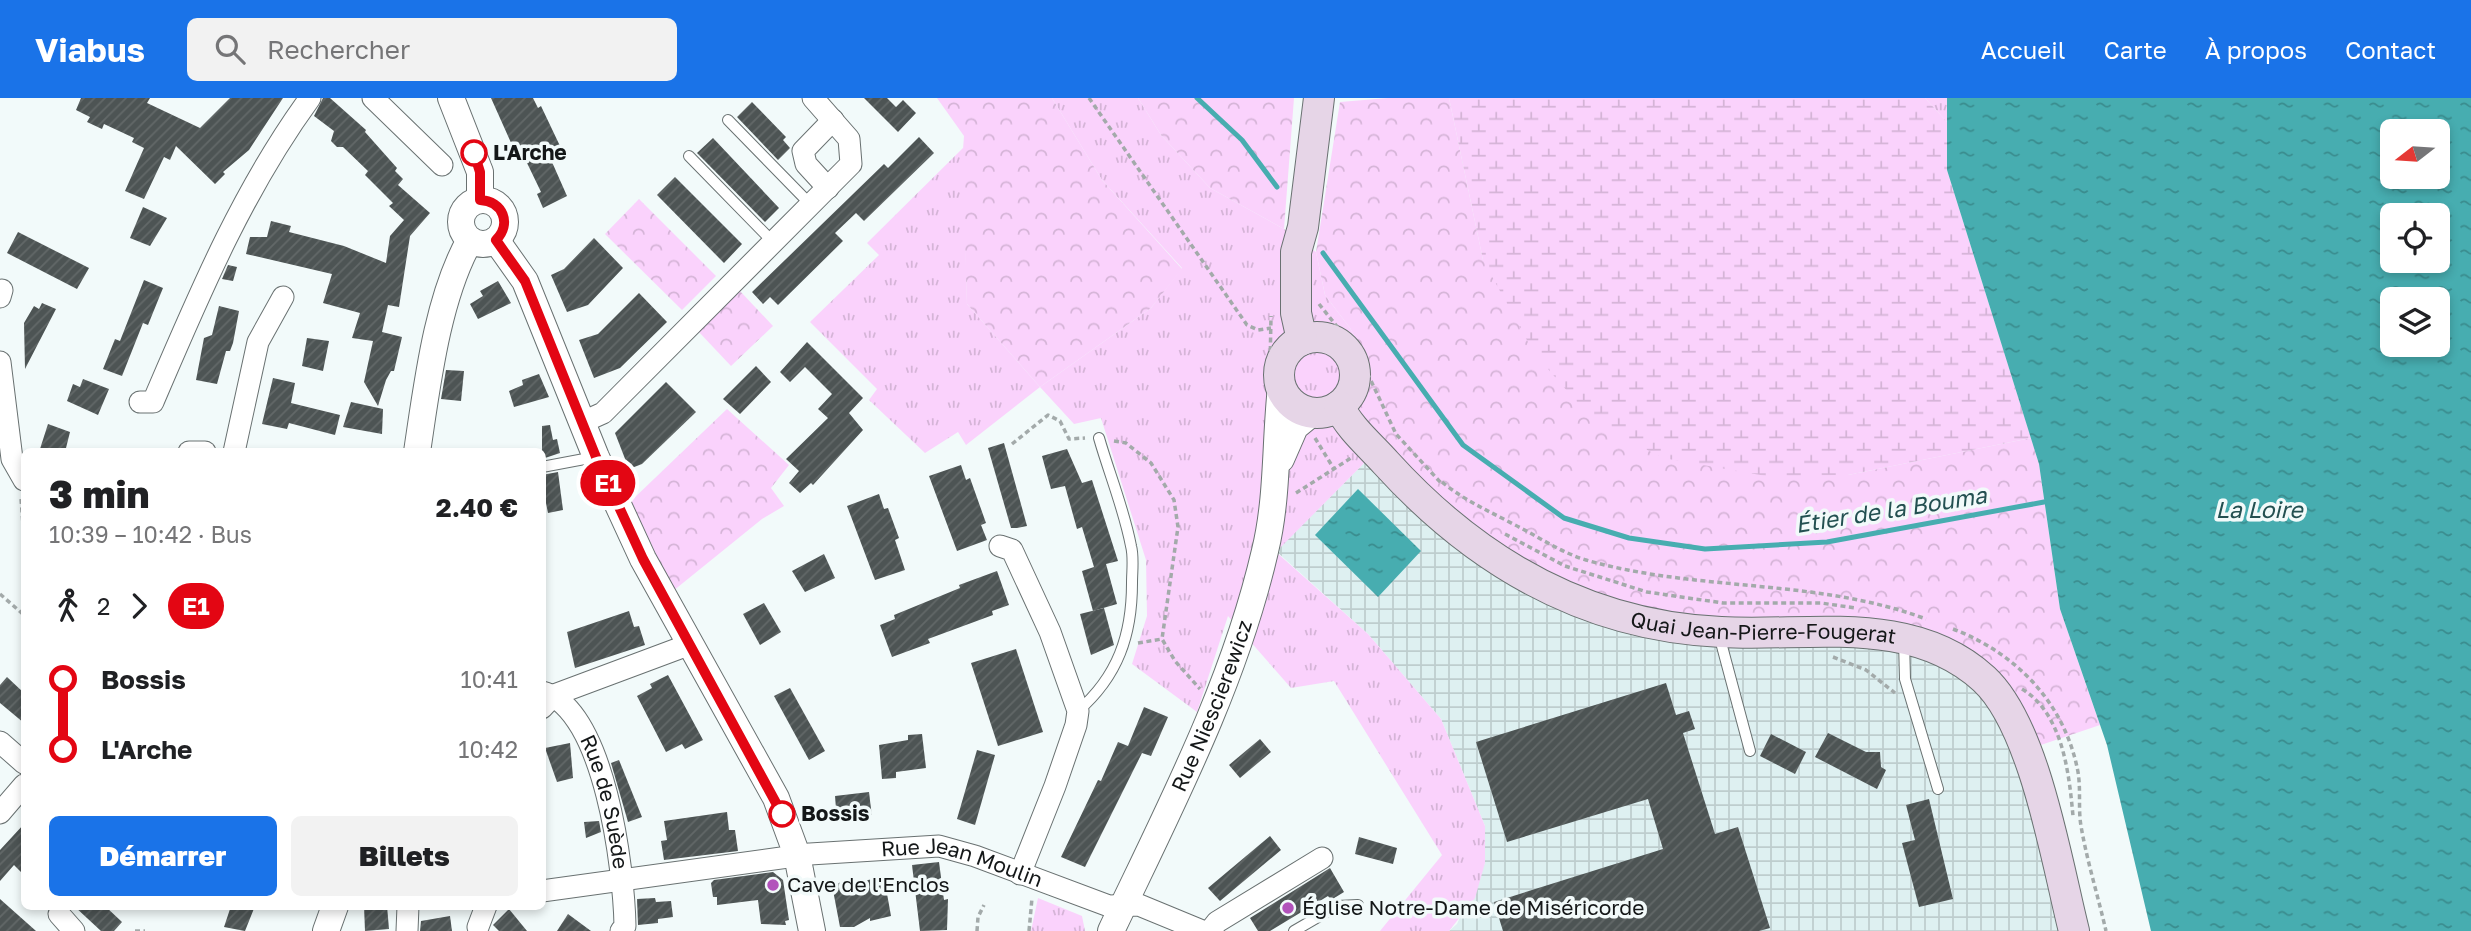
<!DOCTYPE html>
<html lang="fr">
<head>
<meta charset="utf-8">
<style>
	body { margin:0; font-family:"Golos Text",sans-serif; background:#f2f2f2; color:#202124; height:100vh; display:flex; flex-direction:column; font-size:26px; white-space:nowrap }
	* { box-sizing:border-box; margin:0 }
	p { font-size:23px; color:#757577 }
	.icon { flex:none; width:38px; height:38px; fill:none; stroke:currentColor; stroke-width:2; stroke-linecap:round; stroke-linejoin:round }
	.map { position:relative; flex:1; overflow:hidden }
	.details { position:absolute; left:21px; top:350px; width:525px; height:462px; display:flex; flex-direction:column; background:#fff; border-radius:10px; box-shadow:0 4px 10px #0003 }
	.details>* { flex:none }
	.badge { padding:0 14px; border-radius:23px; font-size:24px; line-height:46px }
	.needle { width:46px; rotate:253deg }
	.fabs { position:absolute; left:2380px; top:21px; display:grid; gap:14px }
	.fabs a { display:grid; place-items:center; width:70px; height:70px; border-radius:10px; background:#fff; box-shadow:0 4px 10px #0003; font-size:35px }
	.map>.badge { position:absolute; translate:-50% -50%; box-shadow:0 0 0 4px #fff }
	.legs { display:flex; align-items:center; gap:10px; height:77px; padding:0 28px; font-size:23px }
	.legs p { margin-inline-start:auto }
	.overview { display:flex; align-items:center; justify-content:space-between; height:119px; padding:0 28px }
	h1 { font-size:38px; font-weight:800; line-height:52px }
	.primary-button { display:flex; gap:14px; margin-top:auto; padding:14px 28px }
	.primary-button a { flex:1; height:80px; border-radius:10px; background:#1a73e8; color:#fff; font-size:28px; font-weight:800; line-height:80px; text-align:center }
	.primary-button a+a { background:#f2f2f2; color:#202124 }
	ul { padding:0 28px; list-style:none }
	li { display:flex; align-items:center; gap:24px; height:70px; font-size:26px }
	li i { display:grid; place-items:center; width:10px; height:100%; margin:0 9px; background:currentColor }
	li i::after { content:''; width:18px; height:18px; margin:-9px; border:5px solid; border-radius:50%; background:#fff }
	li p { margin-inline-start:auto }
	li:first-child i { background:linear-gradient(#0000 50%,currentColor 0) }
	li:last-child i { background:linear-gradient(currentColor 50%,#0000 0) }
	header { display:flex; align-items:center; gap:42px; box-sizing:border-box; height:98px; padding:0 35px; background:#1a73e8; color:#fff }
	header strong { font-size:33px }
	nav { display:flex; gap:38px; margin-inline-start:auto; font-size:24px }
	.search { width:490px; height:63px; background:#f2f2f2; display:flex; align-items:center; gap:18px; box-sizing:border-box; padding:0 24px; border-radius:10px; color:#757577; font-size:26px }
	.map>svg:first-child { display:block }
</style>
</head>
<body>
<header>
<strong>Viabus</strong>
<div class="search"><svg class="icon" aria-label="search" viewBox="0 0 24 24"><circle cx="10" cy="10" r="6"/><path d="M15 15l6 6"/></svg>Rechercher</div>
<nav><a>Accueil</a><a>Carte</a><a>À propos</a><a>Contact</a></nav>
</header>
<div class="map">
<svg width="2471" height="833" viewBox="0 0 2471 833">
	<defs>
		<pattern id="industrial-grid" width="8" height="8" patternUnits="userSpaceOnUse" patternTransform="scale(1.75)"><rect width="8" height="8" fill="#def0f1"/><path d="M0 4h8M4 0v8" fill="none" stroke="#becdce"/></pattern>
		<pattern id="grass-tufts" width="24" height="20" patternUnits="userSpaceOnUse" patternTransform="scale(1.75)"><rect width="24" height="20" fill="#fad2fc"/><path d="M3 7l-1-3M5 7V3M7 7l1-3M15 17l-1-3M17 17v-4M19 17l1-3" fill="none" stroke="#d5b4d7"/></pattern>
		<pattern id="forest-crowns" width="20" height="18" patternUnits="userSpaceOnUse" patternTransform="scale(1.75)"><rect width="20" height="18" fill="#fad2fc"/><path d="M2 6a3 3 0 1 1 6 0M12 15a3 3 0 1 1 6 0" fill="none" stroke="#d5b4d7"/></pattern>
		<pattern id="wetland-marsh" width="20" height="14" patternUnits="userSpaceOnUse" patternTransform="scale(1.75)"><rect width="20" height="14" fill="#fad2fc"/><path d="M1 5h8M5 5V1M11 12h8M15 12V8" fill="none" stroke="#d5b4d7"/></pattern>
		<pattern id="water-ripples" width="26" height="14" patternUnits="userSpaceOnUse" patternTransform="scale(1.75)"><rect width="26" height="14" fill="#47adb0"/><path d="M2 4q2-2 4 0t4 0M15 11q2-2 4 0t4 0" fill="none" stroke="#3a8c8e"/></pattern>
		<pattern id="building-hatch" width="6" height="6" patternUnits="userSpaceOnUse" patternTransform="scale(1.75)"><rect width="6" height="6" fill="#4d5454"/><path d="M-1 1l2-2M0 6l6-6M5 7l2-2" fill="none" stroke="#626868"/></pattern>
	</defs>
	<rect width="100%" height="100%" fill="#f2fafa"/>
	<polygon fill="url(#industrial-grid)" points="1382,347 1899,532 2011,602 2082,833 1449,833 1457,826 1485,765 1485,728 1441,621 1368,536 1276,453"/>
	<g fill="url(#grass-tufts)">
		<polygon points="1052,0 1138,0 1161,37 1210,90 1284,131 1316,154 1325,197 1350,230 1372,272 1357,318 1382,347 1276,454 1368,536 1441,621 1485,728 1485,765 1475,800 1449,833 1380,833 1442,757 1334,583 1291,590 1228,518 1197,614 1132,566 1147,518 1146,462 1101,320 1074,326 1040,289 966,347 958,334 925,355 869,302 877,291 810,224 879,157 867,145 963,50 967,206 1040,289 1151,210 1182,170 1102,82"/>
		<polygon points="1925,0 1947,0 1947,24"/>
		<polygon points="1038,800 1082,818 1085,833 1031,833"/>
	</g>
	<g fill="url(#forest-crowns)">
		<polygon points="937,0 1052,0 1102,82 1182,171 1151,210 1040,289 967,206 962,65 964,38"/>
		<polygon points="1138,0 1294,0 1284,131 1210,90 1161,37"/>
		<polygon points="1388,0 1449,0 1483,162 1848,377 2031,340 2039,366 2060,511 2100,627 2032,650 1971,564 1717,527 1572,492 1452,422 1356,318 1372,272 1350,230 1325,197 1316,154 1340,4"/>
		<polygon points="639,101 716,178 682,212 605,136"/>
		<polygon points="739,192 773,228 731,268 697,232"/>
		<polygon points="727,311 789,367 771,390 784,408 762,421 673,493 631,403"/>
	</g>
	<polygon fill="url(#wetland-marsh)" points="1449,0 1925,0 1947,24 1947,72 2031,340 1848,377 1766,378 1663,360 1596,326 1534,255 1483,162"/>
	<g fill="url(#water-ripples)" fill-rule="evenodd">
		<path d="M1947 0H2471V833H2151L2107 647 2060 511 2039 366 1947 72ZM2392 33H2438V79H2392ZM2392 117H2438V163H2392ZM2392 201H2438V247H2392Z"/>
		<polygon points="1358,391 1421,453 1378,499 1315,437"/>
	</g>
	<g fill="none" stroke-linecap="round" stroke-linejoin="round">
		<g stroke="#47adb0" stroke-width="5">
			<polyline points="1197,0 1242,42 1277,89"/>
			<polyline points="1323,155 1463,347 1564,420 1629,440 1705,451 1827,444 2044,404"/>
		</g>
	</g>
	<g fill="url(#building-hatch)">
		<polygon points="81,0 150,0 147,5 200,30 230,0 283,0 249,52 223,74 225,76 215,86 176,48 170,62 164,59 144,101 125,93 144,50 132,44 134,40 104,26 102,31 87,24 90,19 76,12"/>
		<polygon points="323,0 330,0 366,32 365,34 397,70 395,73 403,81 398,87 430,115 410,138 399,209 388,207 382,234 402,239 394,273 391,273 386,282 378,308 364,284 373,243 352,240 360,215 323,205 332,176 246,156 250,139 267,139 271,123 291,128 289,134 344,148 386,165 390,138 404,122 389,108 393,105 365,77 368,73 343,49 337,49 331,43 334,33 314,18"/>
		<polygon points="491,0 533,0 538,10 541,8 560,48 548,55 567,98 543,110 537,96 541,94 528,67 516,45 512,47"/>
		<polygon points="864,0 887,0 896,9 903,2 916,15 898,34"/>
		<polygon points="752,4 786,39 783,42 790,50 778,62 737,19"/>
		<polygon points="919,39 934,55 864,123 856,115 835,135 843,143 778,207 770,199 763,206 752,194 884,66 888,70"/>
		<polygon points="713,40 779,110 765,124 697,55"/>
		<polygon points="675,79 742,146 724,165 657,97"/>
		<polygon points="143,109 167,120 150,148 130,140"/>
		<polygon points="18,134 89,170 77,191 7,155"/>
		<polygon points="594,140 623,170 588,207 567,214 551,177 564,171"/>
		<polygon points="228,167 237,169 233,183 222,181"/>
		<polygon points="144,182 163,190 148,227 143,225 122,278 103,271 115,241 120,243"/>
		<polygon points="498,183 511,205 478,221 470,206 483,198 480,193"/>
		<polygon points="639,195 667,224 620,270 594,280 579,242 598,236"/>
		<polygon points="42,205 56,211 25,271 24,225 34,208 39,211"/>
		<polygon points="219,208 239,213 233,245 230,253 226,253 217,286 196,282 204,240 212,237"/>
		<polygon points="307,240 329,243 323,273 302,268"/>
		<polygon points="807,244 863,300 849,315 863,332 813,387 811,385 800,395 789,385 799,373 786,361 828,320 818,311 832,296 805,269 790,284 780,274"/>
		<polygon points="756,268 771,284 740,316 723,301"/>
		<polygon points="446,272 464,273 461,303 441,301"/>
		<polygon points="539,276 549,299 514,309 509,293 523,287 522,282"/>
		<polygon points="273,280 295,285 291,305 340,317 335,337 289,325 287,331 262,326"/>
		<polygon points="83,281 109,291 98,317 67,303 73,286 80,289"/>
		<polygon points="666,284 696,314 642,366 629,371 615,335"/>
		<polygon points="351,304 383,311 382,336 343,329"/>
		<polygon points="48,326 70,334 65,354 39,354"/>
		<polygon points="550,327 553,342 557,341 560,355 542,361 542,328"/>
		<polygon points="1004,345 1027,428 1017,430 1011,430 988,350"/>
		<polygon points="1067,351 1082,385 1092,382 1118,463 1106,466 1117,506 1093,513 1082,473 1094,469 1082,429 1077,431 1065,388 1051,391 1042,358"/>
		<polygon points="961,367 966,382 970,380 986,425 981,427 987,442 957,453 929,378"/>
		<polygon points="558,374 563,412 548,415 545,400 542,401 542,377"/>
		<polygon points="879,396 884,411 888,410 899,440 895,442 905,472 875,482 847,408"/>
		<polygon points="824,456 835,480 805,494 792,473"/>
		<polygon points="997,473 1009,507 992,513 993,517 928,541 930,545 892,559 880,527 895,521 894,517 960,490 959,487"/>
		<polygon points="764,505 781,534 760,547 743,516"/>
		<polygon points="1104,510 1114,547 1091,557 1080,516"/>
		<polygon points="629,513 634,529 639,528 645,547 575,570 567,534"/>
		<polygon points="1016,551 1043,634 998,648 971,565"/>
		<polygon points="668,577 703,642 685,651 682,646 666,654 637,598 652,590 650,586"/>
		<polygon points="7,579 24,595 24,625 0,605 0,587"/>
		<polygon points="1666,585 1676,617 1689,613 1695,631 1683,635 1715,736 1738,729 1770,830 1759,833 1503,833 1494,804 1663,751 1648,701 1507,744 1476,644"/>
		<polygon points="790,590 825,653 809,662 774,598"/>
		<polygon points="1144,609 1168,619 1151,658 1142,655 1085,769 1061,759 1098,682 1101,683 1118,644 1128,648"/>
		<polygon points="1828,635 1866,654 1880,654 1881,669 1886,672 1877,691 1815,659"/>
		<polygon points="922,636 926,670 896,674 896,680 882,681 879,647 908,642 908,637"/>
		<polygon points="1771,636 1806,654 1795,676 1760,658"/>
		<polygon points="1260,641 1271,654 1240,680 1229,667"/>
		<polygon points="570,645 573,680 557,684 545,650"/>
		<polygon points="977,652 995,657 975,727 957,721"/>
		<polygon points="619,662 642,719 628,724 611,665"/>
		<polygon points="869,694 872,719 837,723 835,698"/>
		<polygon points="1929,701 1953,801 1919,809 1902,745 1915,742 1906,707"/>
		<polygon points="727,714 729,732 735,732 738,753 664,762 661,743 667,742 664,723"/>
		<polygon points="599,723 601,734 586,740 584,724"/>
		<polygon points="24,726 24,777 14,767 0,783 0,752"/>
		<polygon points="1270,738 1281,752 1220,803 1208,790"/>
		<polygon points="1359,739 1397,750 1393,766 1355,756"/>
		<polygon points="939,764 944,802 948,801 947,832 920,833 912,767"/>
		<polygon points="1330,770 1344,794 1331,802 1328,798 1270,833 1258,833 1250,820"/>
		<polygon points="773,774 783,782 789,822 785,823 786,827 761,826 758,802 717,807 717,799 713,799 711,785 714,782"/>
		<polygon points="884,779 891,818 870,823 870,820 854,829 840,829 832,787 852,781 852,785"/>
		<polygon points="655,800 656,804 671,803 673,819 658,821 658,825 638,827 637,801"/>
		<polygon points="0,801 36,833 0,833"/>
		<polygon points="74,808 105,808 122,824 114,833 101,833"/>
		<polygon points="231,808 255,808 245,833 224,829"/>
		<polygon points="364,808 387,808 389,831 365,833"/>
		<polygon points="509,811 527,833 499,833 493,827"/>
		<polygon points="568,816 591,833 557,833"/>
		<polygon points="450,818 452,833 420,833 421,823"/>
	</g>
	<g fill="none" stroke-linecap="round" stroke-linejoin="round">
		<defs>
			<g id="service">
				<polyline points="728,22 811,107"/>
				<polyline points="689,58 773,144"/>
				<polyline points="542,369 595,359"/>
				<polyline points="1719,537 1750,653"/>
				<polyline points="1904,543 1905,581 1938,691"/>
				<path d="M1078 613C1118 578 1132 537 1132 485 1132 473 1134 459 1131 448 1124 411 1109 375 1099 340"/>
				<polyline points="1294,833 1337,808 1358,807"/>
			</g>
			<g id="minor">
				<polyline points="373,0 442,67"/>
				<polyline points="828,90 806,66 803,53 833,22"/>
				<polyline points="0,199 2,192"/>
				<polyline points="0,264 12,361 24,382"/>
				<path d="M140 304H153C198 199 242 93 310 0"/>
				<polyline points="583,324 603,315 851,66 849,41 813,0"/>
				<polyline points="189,354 205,354"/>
				<polyline points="234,354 258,244 283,199"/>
				<polyline points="1000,448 1012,452 1050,534 1078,613 1076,627 1055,688 1020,776"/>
				<path id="s1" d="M542 594C605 610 624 773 625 828L621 833"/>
				<polyline points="542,610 554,597 688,547"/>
				<polyline points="0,644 24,665"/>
				<polyline points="0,715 24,687"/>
				<path id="s2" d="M542 793 810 756 939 748 975 758 1109 808 1139 807 1202 833"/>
				<polyline points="59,816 74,833"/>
				<polyline points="478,829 486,808"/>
				<polyline points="407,833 408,808"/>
				<polyline points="1210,833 1217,824 1322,760"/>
			</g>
			<g id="tertiary">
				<polyline points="451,0 480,74 480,102"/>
				<circle cx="483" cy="124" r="22"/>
				<polyline points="496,142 525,183 596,359 643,461 776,700 797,757 812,833"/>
				<path d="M417 354C427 288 437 200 470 142"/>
				<polyline points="1281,361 1295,329 1312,315"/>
				<polyline points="326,833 335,808"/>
				<path id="s3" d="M1111 833C1170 709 1234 587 1265 453 1278 400 1275 343 1281 289"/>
			</g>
			<g id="secondary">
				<circle cx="1317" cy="277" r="38"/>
				<polyline points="1302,242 1296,215 1296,154 1303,129 1319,0"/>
				<path id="s4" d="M1339 308C1349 330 1371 348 1386 365 1476 464 1585 528 1721 534 1810 539 1912 515 1984 581 2035 628 2057 766 2074 833"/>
			</g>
		</defs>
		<use href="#service" stroke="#697171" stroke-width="12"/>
		<use href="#minor" stroke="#697171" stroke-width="23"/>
		<use href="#tertiary" stroke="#697171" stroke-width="28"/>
		<use href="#secondary" stroke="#697171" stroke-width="32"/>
		<g stroke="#a3aaaa" stroke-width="3.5" stroke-dasharray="5 3.5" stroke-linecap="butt">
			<polyline points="1089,0 1247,227 1258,232 1271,230"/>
			<polyline points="1319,206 1358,255 1396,336 1442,386"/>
			<polyline points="1270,270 1271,218"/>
			<polyline points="1355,271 1369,278"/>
			<polyline points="1315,340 1334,371"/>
			<polyline points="1114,343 1126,345 1151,365 1174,402 1178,429 1162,541"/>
			<polyline points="1012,346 1048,317 1060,323 1069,341 1085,340"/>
			<path d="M1442 384C1465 403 1489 413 1515 427 1539 439 1560 454 1586 462 1697 494 1817 480 1926 521"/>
			<polyline points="1296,395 1351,360"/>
			<polyline points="21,401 24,439"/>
			<polyline points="1505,436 1565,468 1647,494 1723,505 1821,505 1855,510"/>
			<polyline points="0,496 24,517"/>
			<path d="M1953 531C2016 555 2065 605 2078 674 2081 692 2078 710 2081 728 2087 763 2098 798 2106 833"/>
			<polyline points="1138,545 1162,541 1175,563 1200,591"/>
			<polyline points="1833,559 1866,572 1895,595"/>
			<path d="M2022 591C2063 616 2069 675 2073 718"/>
			<polyline points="440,808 454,808"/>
			<polyline points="135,833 145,833"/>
			<polyline points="977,833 978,819 984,807"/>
			<polyline points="1029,833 1032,800"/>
		</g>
		<use href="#service" stroke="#fff" stroke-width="10"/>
		<use href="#minor" stroke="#fff" stroke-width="21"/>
		<use href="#tertiary" stroke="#fff" stroke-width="26"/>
		<use href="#secondary" stroke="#e6d5e7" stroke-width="30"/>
	</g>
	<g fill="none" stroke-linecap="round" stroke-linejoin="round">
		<defs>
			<path id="line-1" d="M474 55 480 74V102C503 103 512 126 496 142L525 183 596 359 643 461 782 716"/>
		</defs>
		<use href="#line-1" stroke="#fff" stroke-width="16"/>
		<use href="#line-1" stroke="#e30613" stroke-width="10"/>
	</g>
	<g fill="#fff" stroke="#e30613" stroke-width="3.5">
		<circle cx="474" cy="55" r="12"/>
		<circle cx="782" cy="716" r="12"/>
	</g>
	<g fill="#b252bb" stroke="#f2fafa" stroke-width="2.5">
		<circle cx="773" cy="787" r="7"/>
		<circle cx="1288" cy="810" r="7"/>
	</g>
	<g text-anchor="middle" stroke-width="7" stroke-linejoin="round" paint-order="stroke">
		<g font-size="21" font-weight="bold" fill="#141718" stroke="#f2fafa" text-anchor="start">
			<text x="493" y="62">L'Arche</text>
			<text x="801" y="723">Bossis</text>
		</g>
		<g font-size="21" fill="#141718" stroke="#f2fafa">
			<text dy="7" stroke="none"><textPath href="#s4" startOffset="502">Quai Jean-Pierre-Fougerat</textPath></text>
			<text dy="7" stroke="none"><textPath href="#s3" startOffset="247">Rue Niescierewicz</textPath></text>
			<text dy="7" stroke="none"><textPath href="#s1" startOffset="133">Rue de Suède</textPath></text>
			<text dy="7" stroke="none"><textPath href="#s2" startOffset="425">Rue Jean Moulin</textPath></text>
		</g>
		<g font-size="21" fill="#141718" stroke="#f2fafa" text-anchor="start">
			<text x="787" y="794">Cave de l'Enclos</text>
			<text x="1302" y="817">Église Notre-Dame de Miséricorde</text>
		</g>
		<g font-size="23" font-style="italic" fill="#235051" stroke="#f2fafa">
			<text transform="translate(1891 412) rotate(-9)" y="8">Étier de la Bouma</text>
			<text x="2259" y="420">La Loire</text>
		</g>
	</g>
</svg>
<div class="fabs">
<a><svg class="needle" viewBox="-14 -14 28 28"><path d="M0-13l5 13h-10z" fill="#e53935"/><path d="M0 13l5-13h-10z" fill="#757577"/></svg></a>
<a><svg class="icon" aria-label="locate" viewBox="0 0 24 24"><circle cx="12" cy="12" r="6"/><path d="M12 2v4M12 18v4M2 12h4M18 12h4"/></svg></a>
<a><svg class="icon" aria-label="layers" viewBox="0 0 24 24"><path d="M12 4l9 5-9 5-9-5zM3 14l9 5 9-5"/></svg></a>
</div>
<b class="badge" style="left:608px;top:385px;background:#e30613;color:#fff">E1</b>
<section class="details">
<div class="overview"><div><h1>3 min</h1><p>10:39 – 10:42 · Bus</p></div><b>2.40 €</b></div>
<div class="legs"><svg class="icon" aria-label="walk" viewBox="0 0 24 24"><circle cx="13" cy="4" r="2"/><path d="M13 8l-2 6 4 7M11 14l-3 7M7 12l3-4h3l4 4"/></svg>2<svg class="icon" aria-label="forward" viewBox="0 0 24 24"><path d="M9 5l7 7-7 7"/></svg><b class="badge" style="background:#e30613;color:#fff">E1</b></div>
<ul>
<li><i style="color:#e30613"></i><b>Bossis</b><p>10:41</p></li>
<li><i style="color:#e30613"></i><b>L'Arche</b><p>10:42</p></li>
</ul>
<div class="primary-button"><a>Démarrer</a><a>Billets</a></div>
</section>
</div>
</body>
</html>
